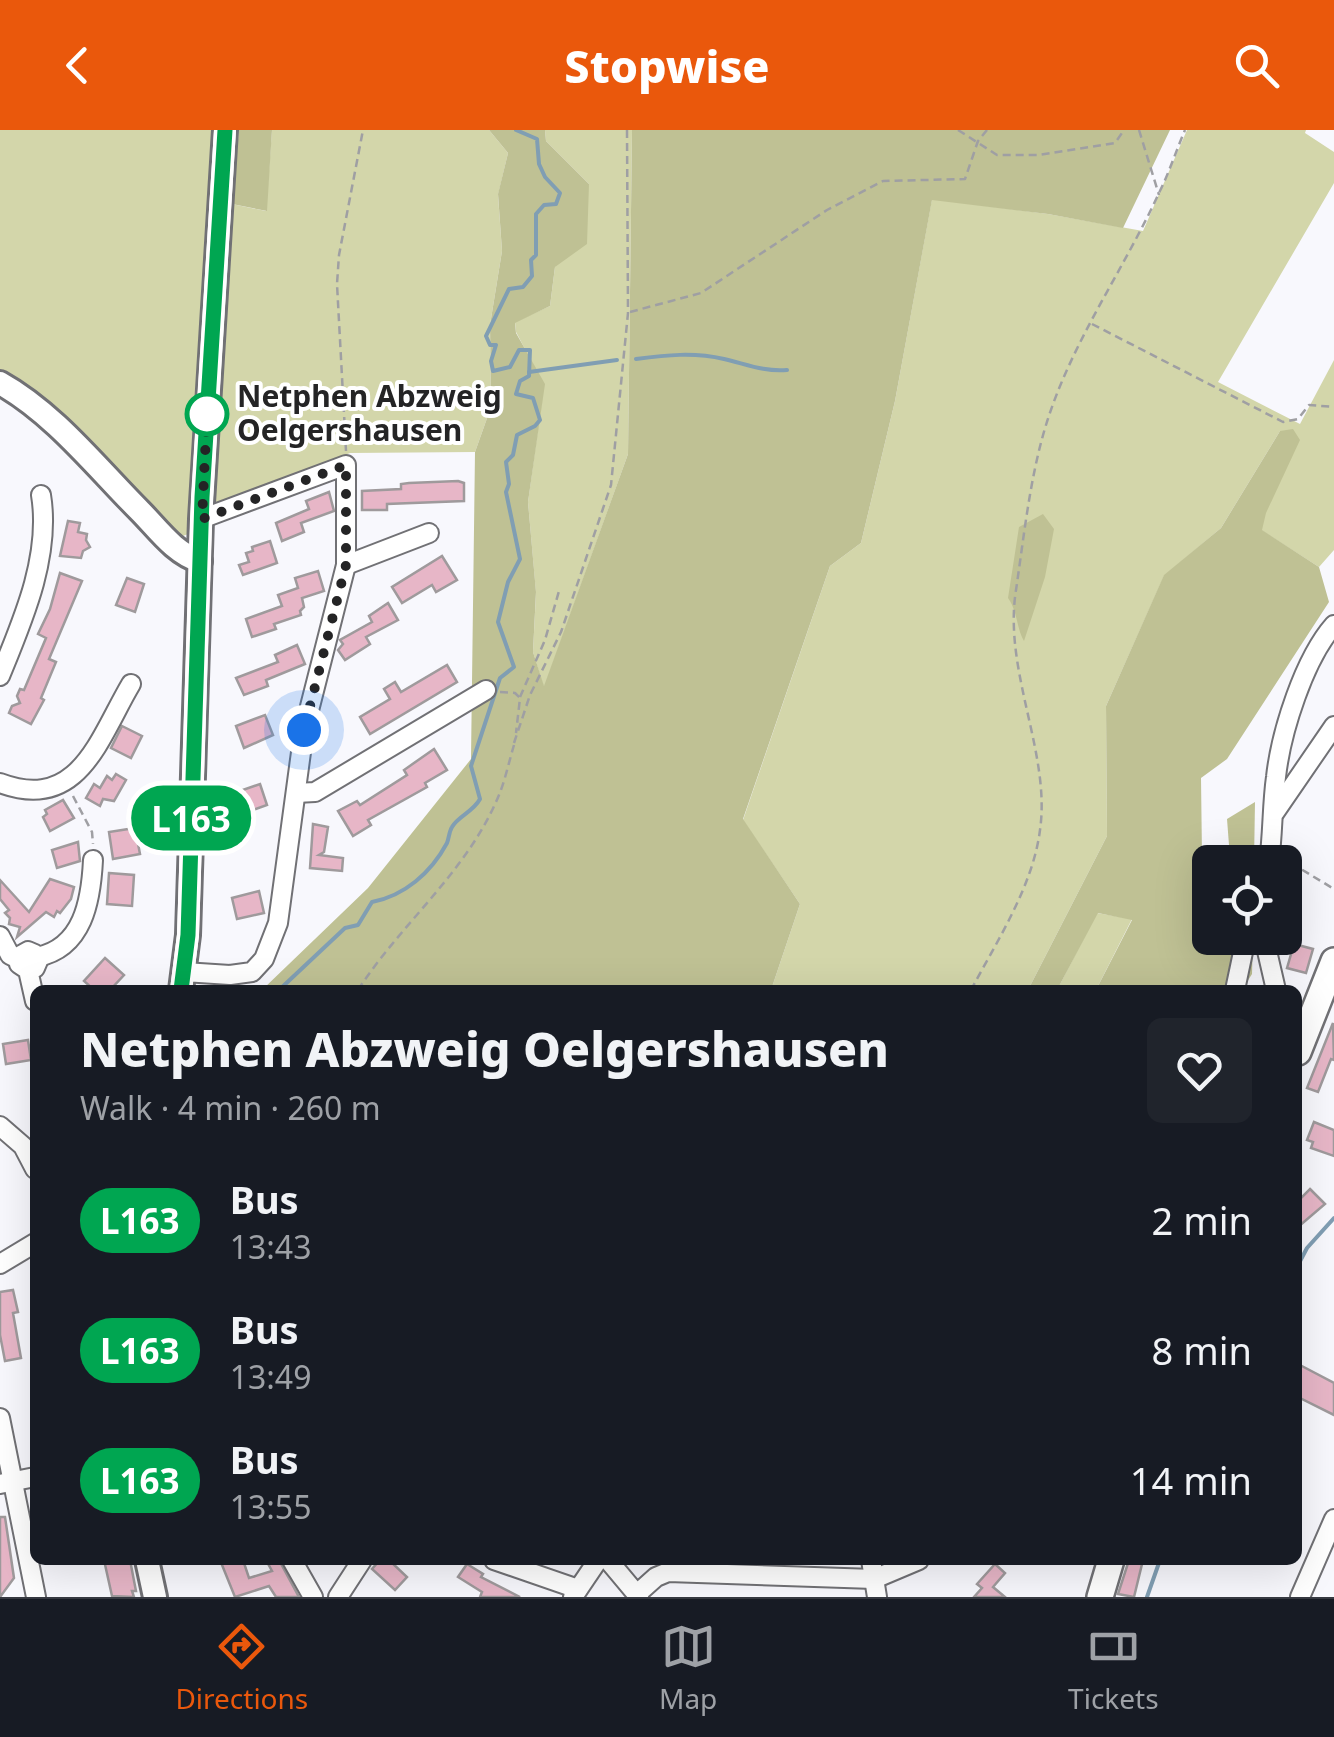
<!DOCTYPE html>
<html lang="en">
<head>
<meta charset="utf-8">
<style>
	body { margin:0; font-family:"Noto Sans",sans-serif; background:#20242c; color:#f1f3f6; height:100vh; display:flex; flex-direction:column; font-size:38px; white-space:nowrap }
	* { box-sizing:border-box; margin:0 }
	p { font-size:32px; color:#9ea1a6 }
	.icon { flex:none; width:55px; height:55px; fill:none; stroke:currentColor; stroke-width:2; stroke-linecap:round; stroke-linejoin:round }
	.map { position:relative; flex:1; overflow:hidden }
	.details { position:absolute; left:30px; top:855px; width:1272px; height:580px; display:flex; flex-direction:column; background:#171b24; border-radius:15px; box-shadow:0 10px 40px #0002 }
	.details>* { flex:none }
	.badge { padding:0 20px; border-radius:32px; font-size:35px; line-height:65px }
	.buttons { position:absolute; left:1192px; top:715px; display:grid; gap:20px }
	.buttons a { display:grid; place-items:center; width:110px; height:110px; border-radius:15px; background:#171b24; box-shadow:0 10px 40px #0002; font-size:50px }
	.you { position:absolute; width:50px; height:50px; margin:-25px; border:8px solid #fff; border-radius:50%; background:#1a73e8; box-shadow:0 0 0 15px #1a73e833 }
	.map>.badge { position:absolute; translate:-50% -50%; box-shadow:0 0 0 5px #fff }
	.round { display:grid; place-items:center; flex:none; width:105px; height:105px; border-radius:15px; background:#20242c }
	.overview { display:flex; align-items:center; justify-content:space-between; height:170px; padding:0 50px }
	h1 { font-size:48px; font-weight:800; line-height:75px }
	ul { padding:0; list-style:none }
	li { display:flex; align-items:center; gap:30px; height:130px; padding:0 50px }
	li div { flex:1 }
	li b { display:block; font-size:38px }
	li em { font-style:normal }
	li .badge { min-width:110px; font-weight:700; text-align:center }
	header { display:flex; justify-content:space-between; align-items:center; height:130px; padding:0 50px; background:#ea580c; color:#fff; font-size:45px; font-weight:800 }
	.menu { display:flex; justify-content:space-around; align-items:center; height:140px; border-top:2px solid #363941; background:#171b24; font-size:28px; color:#9ea1a6 }
	.menu a { display:grid; justify-items:center; gap:5px }
	.menu .current { color:#ea580c }
	.map>svg:first-child { display:block }
</style>
</head>
<body>
<header><svg class="icon" aria-label="back" viewBox="0 0 24 24"><path d="M15 5l-7 7 7 7"/></svg>Stopwise<svg class="icon" aria-label="search" viewBox="0 0 24 24"><circle cx="10" cy="10" r="6"/><path d="M15 15l6 6"/></svg></header>
<div class="map">
<svg width="1334" height="1467" viewBox="0 0 1334 1467">
	<rect width="100%" height="100%" fill="#f8f8fd"/>
	<g fill="#d3d6aa">
		<polygon points="0,0 239,0 232,74 266,81 272,0 489,0 508,23 498,65 502,121 490,195 491,277 475,322 350,323 196,384 194,402 177,408 0,248"/>
		<polygon points="545,0 632,0 628,324 544,558 533,522 536,463 528,372 544,255 516,202 515,192 550,176 555,137 589,54 546,11"/>
		<polygon points="1187,0 1306,0 1305,3 1334,22 1334,53 1218,252 1300,294 1334,230 1334,420 1319,437 1261,400 1280,301 1221,398 1164,446 1106,576 1107,706 1028,860 771,860 800,774 743,690 830,436 861,413 895,271 932,69 1048,84 1143,101"/>
		<polygon points="1097,783 1132,789 1096,860 1057,860"/>
	</g>
	<g fill="#bfc194">
		<polygon points="239,0 272,0 267,81 232,74"/>
		<polygon points="489,0 545,0 546,11 589,54 587,114 555,137 550,176 515,193 516,203 545,254 528,372 536,462 533,522 544,556 628,324 632,0 1170,0 1123,98 1048,84 932,70 895,271 861,413 830,436 743,689 800,774 771,860 262,860 368,758 471,629 475,322 491,277 490,195 502,121 498,64 508,23"/>
		<polygon points="1293,299 1300,310 1266,383 1262,400 1319,437 1329,472 1227,629 1201,648 1202,727 1230,728 1227,689 1255,672 1254,732 1210,732 1210,808 1253,808 1252,844 1242,860 1096,860 1132,790 1098,783 1057,860 1028,860 1107,706 1106,576 1164,445 1221,398 1280,301"/>
		<path d="M1043 384 1054 399 1045 447 1024 511C1016 497 1018 482 1008 468L1019 397Z"/>
	</g>
	<g fill="none" stroke-linecap="round" stroke-linejoin="round">
		<g stroke="#809eb3" stroke-width="4">
			<path d="M636 229C666 225 694 222 724 229 746 234 764 242 787 240"/>
			<polyline points="529,242 617,230"/>
			<path d="M279 860 345 798 358 795 372 772C404 766 431 743 447 713 449 708 449 702 452 697 458 686 473 682 480 669L471 636 500 548 514 537 498 492 508 452 520 429 506 362 509 354 506 332 513 325 517 305 535 296 540 290 533 268 516 264 520 251 529 246 530 220H519L510 237 493 241 491 231 496 215H490L486 206 509 159 523 157 532 146 531 130 536 125V84L544 75 556 74 560 63 545 47 539 34 537 9 516 0"/>
			<polyline points="1298,1135 1307,1118 1334,1088"/>
			<polyline points="1147,1467 1160,1430"/>
		</g>
	</g>
	<g fill="#e7b6c7" stroke="#9f9a9c" stroke-width="2.5">
		<polygon points="458,351 464,353 464,371 387,374 387,380 362,380 362,361 401,359 401,354 409,353"/>
		<polygon points="329,362 334,381 301,393 304,402 282,411 276,393 309,379 306,371"/>
		<polygon points="68,391 80,393 78,402 87,404 86,410 90,417 83,421 81,428 60,426"/>
		<polygon points="270,411 277,433 243,445 239,435 249,432 246,423 253,421 252,417"/>
		<polygon points="442,426 457,450 436,462 432,455 402,473 392,457"/>
		<polygon points="318,441 324,461 302,468 304,477 300,481 301,485 274,494 276,499 252,507 246,489 282,476 278,465 298,458 295,448"/>
		<polygon points="60,443 82,451 49,529 56,532 41,568 44,570 31,594 9,583 12,576 20,573 17,566 20,559 24,560 46,508 38,504 50,479"/>
		<polygon points="127,448 144,454 135,482 116,475"/>
		<polygon points="388,473 398,490 366,507 370,514 345,530 338,520 343,514 340,510 372,492 369,486"/>
		<polygon points="297,515 305,534 266,550 268,556 244,565 236,548 278,532 275,525"/>
		<polygon points="447,535 457,552 370,604 360,587 390,569 384,559 395,552 401,562"/>
		<polygon points="265,585 273,605 244,618 236,596"/>
		<polygon points="122,596 142,606 131,628 111,618"/>
		<polygon points="434,619 447,640 425,653 427,657 368,690 371,695 353,706 338,681 357,671 360,675 407,645 404,640"/>
		<polygon points="116,644 126,650 114,671 103,669 100,676 86,668 94,654 100,658 107,646 112,650"/>
		<polygon points="260,654 267,675 242,684 234,663"/>
		<polygon points="63,670 74,688 50,701 43,687 47,684 45,680"/>
		<polygon points="313,694 328,697 324,722 319,725 343,728 342,741 310,738"/>
		<polygon points="135,698 140,724 113,729 109,702"/>
		<polygon points="78,712 80,731 57,738 52,720"/>
		<polygon points="109,743 134,745 132,776 107,774"/>
		<polygon points="50,749 74,757 71,769 60,783 57,781 54,787 46,782 17,807 20,797 9,794 10,788 5,783 9,780 0,769 0,750 29,782"/>
		<polygon points="259,761 264,783 237,789 232,768"/>
		<polygon points="1294,814 1313,819 1306,843 1287,838"/>
		<polygon points="105,828 124,845 110,860 94,860 84,851"/>
		<polygon points="1333,893 1334,930 1331,929 1318,962 1307,958"/>
		<polygon points="28,910 31,930 6,934 3,914"/>
		<polygon points="1314,992 1334,1000 1334,1026 1311,1018 1313,1012 1307,1010"/>
		<polygon points="1310,1059 1325,1074 1298,1097 1298,1071"/>
		<polygon points="13,1160 18,1182 13,1183 21,1228 5,1231 0,1205 0,1162"/>
		<polygon points="1298,1234 1334,1253 1334,1285 1298,1267"/>
		<polygon points="0,1387 5,1387 14,1448 0,1467"/>
		<polygon points="104,1430 130,1430 136,1461 132,1461 134,1467 112,1466"/>
		<polygon points="220,1430 243,1430 249,1448 272,1441 266,1430 279,1430 299,1467 276,1467 269,1456 235,1467"/>
		<polygon points="380,1430 389,1430 407,1447 395,1460 372,1439"/>
		<polygon points="1129,1430 1143,1430 1134,1467 1118,1464"/>
		<polygon points="467,1434 483,1444 481,1447 520,1467 480,1467 482,1462 458,1447"/>
		<polygon points="995,1434 1005,1443 993,1457 1005,1467 974,1467 982,1458 977,1454"/>
	</g>
	<g fill="none" stroke-linecap="round" stroke-linejoin="round">
		<defs>
			<g id="street">
				<polyline points="346,435 429,403"/>
				<path d="M0 546C23 490 51 426 41 365"/>
				<path d="M0 653C79 683 99 608 131 554"/>
				<polyline points="296,663 315,662 486,560"/>
				<polyline points="1275,682 1334,596"/>
				<path d="M1269 732C1273 704 1272 675 1276 647 1281 602 1304 529 1334 495"/>
				<polyline points="0,806 10,825 18,829"/>
				<polyline points="1264,808 1276,860"/>
				<path d="M37 827C83 818 91 771 93 730"/>
				<polyline points="28,840 35,838 38,831 35,824 28,821 19,826 19,834 28,840 35,871"/>
				<polyline points="184,842 230,845 252,842 264,829 278,793 304,600 346,435 346,335 201,389"/>
				<polyline points="1235,860 1246,808"/>
				<polyline points="0,996 23,1016 35,1039"/>
				<polyline points="0,1134 35,1113"/>
				<polyline points="0,1288 36,1467"/>
				<polyline points="0,1354 35,1347"/>
				<polyline points="292,1430 313,1467"/>
				<polyline points="494,1430 578,1459"/>
				<polyline points="608,1430 639,1467"/>
				<polyline points="871,1430 877,1467"/>
				<polyline points="637,1464 656,1447 668,1442 874,1449 919,1430"/>
				<polyline points="338,1467 362,1430"/>
				<polyline points="573,1467 598,1430"/>
				<polyline points="1300,1467 1334,1389"/>
			</g>
			<g id="secondary">
				<path d="M0 253C54 283 97 338 140 381 157 398 175 424 200 431"/>
				<polyline points="181,860 188,805 201,389 225,0"/>
				<polyline points="147,1430 155,1467"/>
			</g>
			<g id="primary">
				<polyline points="1298,922 1334,831"/>
				<polyline points="1100,1467 1111,1430"/>
			</g>
		</defs>
		<use href="#street" stroke="#717175" stroke-width="22"/>
		<use href="#secondary" stroke="#717175" stroke-width="28"/>
		<use href="#primary" stroke="#717175" stroke-width="30"/>
		<g stroke="#9f9fa3" stroke-width="2.5" stroke-dasharray="8 5" stroke-linecap="butt">
			<polyline points="958,0 997,25 1039,25 1115,13 1124,0"/>
			<polyline points="1139,0 1159,65"/>
			<polyline points="630,182 701,163 827,80 883,51 965,49 978,11 987,0"/>
			<polyline points="1092,194 1283,292 1298,289 1309,275 1334,277"/>
			<polyline points="346,321 337,154 339,125 363,0"/>
			<polyline points="500,562 515,563 520,568 516,603"/>
			<polyline points="520,567 545,510 559,461"/>
			<polyline points="514,613 530,565 561,502 611,355 628,183 627,0"/>
			<polyline points="73,666 92,702 93,714"/>
			<polyline points="1291,733 1334,759"/>
			<path d="M358 860C400 795 463 745 495 674 504 656 508 635 514 615"/>
			<path d="M971 860C997 811 1033 756 1040 700 1051 623 1003 541 1016 460 1024 406 1030 347 1046 295 1071 213 1123 141 1159 63 1169 43 1176 21 1185 0"/>
		</g>
		<use href="#street" stroke="#fff" stroke-width="18"/>
		<use href="#secondary" stroke="#fff" stroke-width="22"/>
		<use href="#primary" stroke="#fff" stroke-width="25"/>
	</g>
	<g fill="none" stroke-linecap="round" stroke-linejoin="round">
		<defs>
			<polyline id="line" points="181,860 188,805 202,367 225,0"/>
		</defs>
		<use href="#line" stroke="#fff" stroke-width="22"/>
		<use href="#line" stroke="#00a651" stroke-width="15"/>
		<polyline stroke="#242425" stroke-width="10" stroke-dasharray="0 18" points="207,284 202,389 346,335 346,435 304,600"/>
	</g>
	<circle fill="#fff" stroke="#00a651" stroke-width="5" cx="207" cy="284" r="20"/>
	<g text-anchor="middle" stroke-width="8" stroke-linejoin="round" paint-order="stroke">
		<g font-size="30" font-weight="bold" fill="#242425" stroke="#fff" text-anchor="start">
			<text x="237" y="277">Netphen Abzweig<tspan x="237" dy="34">Oelgershausen</tspan></text>
		</g>
	</g>
</svg>
<div class="buttons">
<a><svg class="icon" aria-label="locate" viewBox="0 0 24 24"><circle cx="12" cy="12" r="6"/><path d="M12 2v4M12 18v4M2 12h4M18 12h4"/></svg></a>
</div>
<div class="you" style="left:304px;top:600px"></div>
<b class="badge" style="left:191px;top:688px;background:#00a651;color:#fff">L163</b>
<section class="details">
<div class="overview"><div><h1>Netphen Abzweig Oelgershausen</h1><p>Walk · 4 min · 260 m</p></div><a class="round"><svg class="icon" aria-label="heart" viewBox="0 0 24 24"><path d="M12 20l-8-8c-3-5 5-10 8-4 3-6 11-1 8 4z"/></svg></a></div>
<ul>
<li><span class="badge" style="background:#00a651;color:#fff">L163</span><div><b>Bus</b><p>13:43</p></div><em>2 min</em></li>
<li><span class="badge" style="background:#00a651;color:#fff">L163</span><div><b>Bus</b><p>13:49</p></div><em>8 min</em></li>
<li><span class="badge" style="background:#00a651;color:#fff">L163</span><div><b>Bus</b><p>13:55</p></div><em>14 min</em></li>
</ul>
</section>
</div>
<nav class="menu">
<a class="current"><svg class="icon" aria-label="directions" viewBox="0 0 24 24"><path d="M12 3l9 9-9 9-9-9zM9 14v-3h6M13 9l2 2-2 2"/></svg>Directions</a>
<a><svg class="icon" aria-label="map" viewBox="0 0 24 24"><path d="M3 6l6-2 6 2 6-2v14l-6 2-6-2-6 2zM9 4v14M15 6v14"/></svg>Map</a>
<a><svg class="icon" aria-label="tickets" viewBox="0 0 24 24"><path d="M3 7h18v10H3zM15 7v10"/></svg>Tickets</a>
</nav>
</body>
</html>
